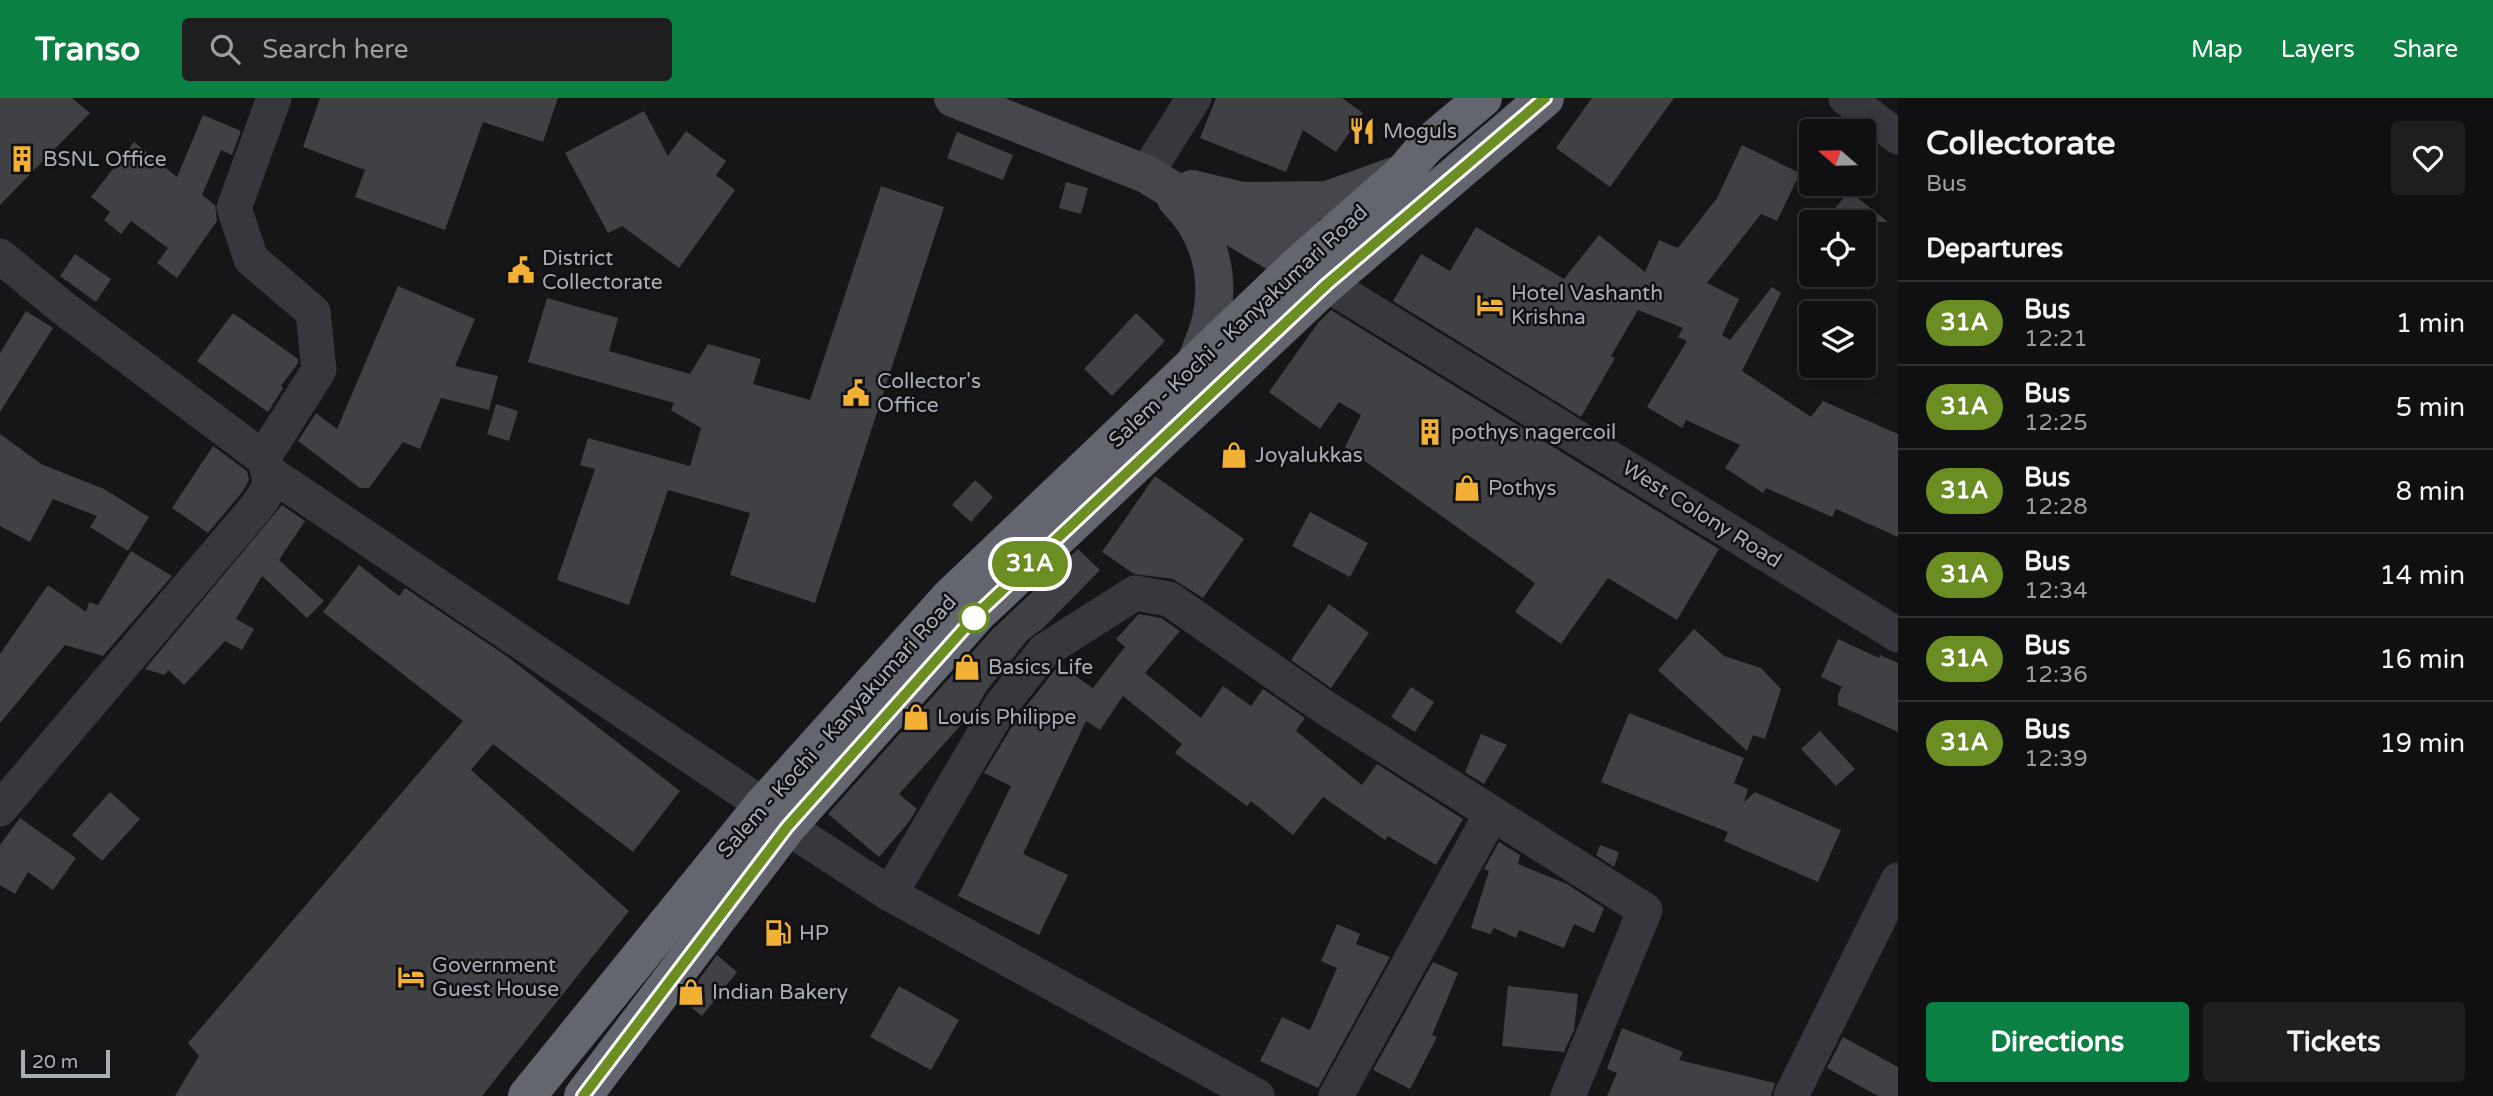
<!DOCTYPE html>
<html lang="en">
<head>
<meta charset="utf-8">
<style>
	body { margin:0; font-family:"Varela Round",sans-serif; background:#1e1e20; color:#f1f3f6; height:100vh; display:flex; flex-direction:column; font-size:26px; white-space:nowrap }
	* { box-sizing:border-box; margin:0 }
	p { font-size:23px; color:#9c9d9f }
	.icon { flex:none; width:38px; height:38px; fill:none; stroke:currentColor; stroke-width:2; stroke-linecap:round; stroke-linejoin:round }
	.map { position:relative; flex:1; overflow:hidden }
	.panel { display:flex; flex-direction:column; background:#101012; width:595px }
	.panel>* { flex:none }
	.badge { padding:0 14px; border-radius:23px; font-size:24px; line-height:46px }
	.needle { width:46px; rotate:290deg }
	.tools { position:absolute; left:1799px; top:21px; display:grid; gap:14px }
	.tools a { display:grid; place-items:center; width:77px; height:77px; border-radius:7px; background:#101012; box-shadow:0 4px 18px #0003,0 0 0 2px #303032; font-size:35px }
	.scale { position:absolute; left:21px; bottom:18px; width:89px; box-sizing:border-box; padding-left:7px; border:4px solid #a8adb8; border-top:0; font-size:19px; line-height:24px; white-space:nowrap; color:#a8adb8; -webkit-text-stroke:5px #111113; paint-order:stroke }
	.map>.badge { position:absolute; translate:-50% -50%; box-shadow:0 0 0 4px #fff }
	h2 { padding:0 28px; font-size:26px; line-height:63px }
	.round { display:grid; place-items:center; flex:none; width:74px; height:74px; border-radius:7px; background:#1e1e20 }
	.summary { display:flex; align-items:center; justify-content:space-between; height:119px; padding:0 28px }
	h1 { font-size:33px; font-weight:800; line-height:52px }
	.action { display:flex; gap:14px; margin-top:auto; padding:14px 28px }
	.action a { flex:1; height:80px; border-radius:7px; background:#0b8043; color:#fff; font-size:28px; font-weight:800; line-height:80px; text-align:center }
	.action a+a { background:#1e1e20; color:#f1f3f6 }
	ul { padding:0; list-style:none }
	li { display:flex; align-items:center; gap:21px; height:84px; padding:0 28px; border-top:2px solid #303032 }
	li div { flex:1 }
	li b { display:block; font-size:26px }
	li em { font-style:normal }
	li .badge { min-width:77px; font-weight:700; text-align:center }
	header { display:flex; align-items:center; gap:42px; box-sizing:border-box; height:98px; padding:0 35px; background:#0b8043; color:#fff }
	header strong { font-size:33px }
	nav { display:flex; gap:38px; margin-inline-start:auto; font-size:24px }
	.search { width:490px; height:63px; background:#1e1e20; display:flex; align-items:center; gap:18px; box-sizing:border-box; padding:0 24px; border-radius:7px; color:#9c9d9f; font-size:26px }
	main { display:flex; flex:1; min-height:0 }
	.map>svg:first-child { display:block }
</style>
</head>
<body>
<header>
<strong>Transo</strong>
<div class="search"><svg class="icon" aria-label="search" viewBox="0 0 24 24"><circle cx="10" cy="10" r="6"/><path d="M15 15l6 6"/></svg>Search here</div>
<nav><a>Map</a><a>Layers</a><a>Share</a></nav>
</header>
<main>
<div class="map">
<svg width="1898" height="998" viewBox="0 0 1898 998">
	<rect width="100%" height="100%" fill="#161618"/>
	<g fill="#404145">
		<polygon points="0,0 72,0 90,15 0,107"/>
		<polygon points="320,0 558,0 543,44 483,24 445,132 355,99 365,72 303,49"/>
		<polygon points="1216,0 1342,0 1363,15 1336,54 1303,32 1286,74 1200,40"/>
		<polygon points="1592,0 1674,0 1610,89 1556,50"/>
		<polygon points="644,13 668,58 686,33 726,63 716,77 735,92 679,170 622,128 608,135 565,55"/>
		<polygon points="203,17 241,33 232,57 221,52 202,97 215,107 217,123 177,180 157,165 168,150 131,123 121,136 104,122 110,114 91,99 134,44 177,79"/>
		<polygon points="957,34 1013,57 1003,82 947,60"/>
		<polygon points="1742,47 1800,75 1777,123 1761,116 1707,185 1739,201 1722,237 1730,242 1772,189 1781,195 1742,273 1811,319 1823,303 1898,336 1898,439 1836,411 1832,419 1766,390 1763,395 1725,370 1740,347 1686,322 1682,330 1647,309 1687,243 1678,239 1683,230 1638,212 1611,258 1615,260 1581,319 1393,203 1421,156 1450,173 1476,129 1564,181 1599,137 1645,174 1659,142 1678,150 1717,100"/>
		<polygon points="1066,84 1088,90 1081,116 1059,110"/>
		<polygon points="881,88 944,109 815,505 730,477 750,415 668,392 629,507 557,482 595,371 580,367 588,340 690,368 701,330 671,312 674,305 528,264 547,200 618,220 609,253 690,276 708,246 761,261 753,286 810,302"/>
		<polygon points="1849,93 1888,124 1824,124"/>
		<polygon points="75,156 111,181 96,204 60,178"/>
		<polygon points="398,188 475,221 455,268 498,278 489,312 441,300 420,351 403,344 369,390 360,390 298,343 316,315 337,331"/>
		<polygon points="1331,212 1719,451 1677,522 1608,480 1561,546 1515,514 1535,485 1345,349 1361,317 1339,304 1320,331 1269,294 1318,225"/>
		<polygon points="26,213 53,230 0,314 0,255"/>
		<polygon points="233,215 298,261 298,265 281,288 283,290 268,314 197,263"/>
		<polygon points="1136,215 1165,243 1112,298 1084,271"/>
		<polygon points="496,306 518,313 509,343 487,336"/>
		<polygon points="0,336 41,366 104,391 149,419 128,453 90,429 97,418 53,401 30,444 0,428"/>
		<polygon points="213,348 247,373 249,382 243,393 208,435 172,410"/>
		<polygon points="1155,378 1244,441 1203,500 1173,481 1134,476 1102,454"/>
		<polygon points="975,382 993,399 971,424 952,407"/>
		<polygon points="282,407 305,423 279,462 324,503 307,520 262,478 236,521 254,531 242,552 225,543 184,587 168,572 165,577 145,571"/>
		<polygon points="1310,414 1368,445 1350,479 1292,448"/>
		<polygon points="1078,451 1100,472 1043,530 1028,541 986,593 977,609 899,696 917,711 908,725 879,759 828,716 993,531"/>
		<polygon points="131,453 172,478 103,558 65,547 0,625 0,556 48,487 86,514 89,504 98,507"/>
		<polygon points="359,467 399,498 405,490 508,559 680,693 633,754 493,646 471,672 629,813 482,998 175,998 199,958 188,945 463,623 323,514"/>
		<polygon points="1329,506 1369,535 1331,590 1291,562"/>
		<polygon points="1139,516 1161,520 1180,533 1145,575 1201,620 1223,588 1251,608 1263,591 1305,620 1296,633 1362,687 1377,666 1463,721 1436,767 1388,738 1385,742 1323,699 1293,737 1251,703 1247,708 1175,655 1182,646 1123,598 1100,632 1086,623 1023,756 1068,777 1039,837 958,798 1011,688 984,675 1019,617 1059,567 1093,590 1125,549 1116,541"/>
		<polygon points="1694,531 1724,558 1761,570 1781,591 1765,641 1753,637 1747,653 1658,572"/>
		<polygon points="1838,541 1879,560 1880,557 1898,565 1898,634 1838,607 1838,597 1842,589 1821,579"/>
		<polygon points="1411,589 1434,604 1415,634 1391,619"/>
		<polygon points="1629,615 1744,660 1734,685 1748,691 1744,704 1755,694 1841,732 1818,784 1724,743 1728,734 1601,684"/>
		<polygon points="1820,633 1855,671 1836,688 1801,651"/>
		<polygon points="1481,636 1507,647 1484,686 1465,674"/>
		<polygon points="110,694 140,721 102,763 72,737"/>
		<polygon points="20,720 76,760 53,792 28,774 15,796 0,787 0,747"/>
		<polygon points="1499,744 1520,757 1518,766 1567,786 1604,810 1594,835 1574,826 1564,850 1519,832 1516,840 1494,830 1490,836 1471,830 1489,773 1484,771"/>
		<polygon points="1600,747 1619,754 1614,769 1596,757"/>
		<polygon points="1337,826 1360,836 1356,846 1390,859 1318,990 1260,963 1282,919 1310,932 1337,870 1321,863"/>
		<polygon points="717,857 737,874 702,918 683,903"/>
		<polygon points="1433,864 1458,875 1432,937 1437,939 1410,991 1373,972"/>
		<polygon points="899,888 959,922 931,972 870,939"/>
		<polygon points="1508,888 1578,896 1574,932 1564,954 1502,948"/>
		<polygon points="1622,930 1683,954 1679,962 1775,985 1771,998 1607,998 1617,975 1607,971"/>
		<polygon points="1843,939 1898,969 1898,998 1878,998 1827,970"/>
	</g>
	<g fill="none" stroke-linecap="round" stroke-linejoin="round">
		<g stroke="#37383d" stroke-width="35">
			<polyline points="1846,0 1898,39"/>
			<polyline points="1146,76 1194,0"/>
			<path d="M0 158 62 209 263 360C274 384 270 392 254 412L0 711"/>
			<polyline points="1327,186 1898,537"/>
			<polyline points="263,360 319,272 313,214 251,161 234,110 274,0"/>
			<polyline points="270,375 763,707"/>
			<polyline points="787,729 890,796 1002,606 1044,553 1135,495 1169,501 1324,609 1645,812 1568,998"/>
			<polyline points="890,796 1257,998"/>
			<polyline points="1336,998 1492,715"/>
			<polyline points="1791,998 1898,782"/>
		</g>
		<g stroke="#45474d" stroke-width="38">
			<polyline points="953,0 1146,76 1326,185"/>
			<polyline points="1192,91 1242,103 1328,102 1403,75"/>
			<path d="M1176 101C1207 130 1220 174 1212 216 1209 234 1201 251 1194 268"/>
			<polyline points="1247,105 1291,127 1350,163"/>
		</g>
		<g stroke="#63666e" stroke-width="38">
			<polyline points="527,998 763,707 950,499 1298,167 1403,75 1426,48 1483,0"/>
			<polyline points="583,998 787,729 977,516 1327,186 1545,0"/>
		</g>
	</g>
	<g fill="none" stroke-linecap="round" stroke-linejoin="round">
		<defs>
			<polyline id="line" points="583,998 787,729 977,516 1327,186 1545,0"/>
		</defs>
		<use href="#line" stroke="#fff" stroke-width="16"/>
		<use href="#line" stroke="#6b8e23" stroke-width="10"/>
	</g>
	<defs>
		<symbol id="restaurant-bare" viewBox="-9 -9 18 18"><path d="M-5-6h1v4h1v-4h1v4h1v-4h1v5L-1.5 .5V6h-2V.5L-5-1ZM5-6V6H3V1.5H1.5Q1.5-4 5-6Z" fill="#f2b134" stroke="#111113" stroke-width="2.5" paint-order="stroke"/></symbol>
		<symbol id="building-bare" viewBox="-9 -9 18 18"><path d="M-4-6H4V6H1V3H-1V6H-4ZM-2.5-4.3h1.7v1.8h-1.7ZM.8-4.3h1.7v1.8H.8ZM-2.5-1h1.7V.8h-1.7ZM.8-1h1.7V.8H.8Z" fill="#f2b134" stroke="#111113" stroke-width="2.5" paint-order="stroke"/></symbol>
		<symbol id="civic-bare" viewBox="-9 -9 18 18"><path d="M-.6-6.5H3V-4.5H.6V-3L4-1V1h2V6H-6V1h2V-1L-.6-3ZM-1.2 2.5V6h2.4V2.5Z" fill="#f2b134" stroke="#111113" stroke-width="2.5" paint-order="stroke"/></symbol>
		<symbol id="hotel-bare" viewBox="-9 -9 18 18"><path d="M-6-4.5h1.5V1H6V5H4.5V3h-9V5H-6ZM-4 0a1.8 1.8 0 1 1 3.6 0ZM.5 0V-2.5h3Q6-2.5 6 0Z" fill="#f2b134" stroke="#111113" stroke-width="2.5" paint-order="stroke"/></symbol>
		<symbol id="shop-bare" viewBox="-9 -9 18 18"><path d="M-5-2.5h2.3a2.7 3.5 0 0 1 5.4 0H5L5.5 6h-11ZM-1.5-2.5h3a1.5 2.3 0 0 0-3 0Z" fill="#f2b134" stroke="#111113" stroke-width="2.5" paint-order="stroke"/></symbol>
		<symbol id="fuel-bare" viewBox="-9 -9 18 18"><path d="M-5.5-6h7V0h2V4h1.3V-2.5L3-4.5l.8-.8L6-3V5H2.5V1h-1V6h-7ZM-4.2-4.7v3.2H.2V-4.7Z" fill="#f2b134" stroke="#111113" stroke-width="2.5" paint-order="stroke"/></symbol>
	</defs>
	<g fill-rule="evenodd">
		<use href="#restaurant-bare" x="1343" y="14" width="38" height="38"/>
		<use href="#building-bare" x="3" y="42" width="38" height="38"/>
		<use href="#civic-bare" x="502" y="153" width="38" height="38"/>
		<use href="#hotel-bare" x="1471" y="188" width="38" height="38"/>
		<use href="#civic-bare" x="837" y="276" width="38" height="38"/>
		<use href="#building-bare" x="1411" y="315" width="38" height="38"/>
		<use href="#shop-bare" x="1215" y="338" width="38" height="38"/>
		<use href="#shop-bare" x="1448" y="371" width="38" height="38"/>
		<use href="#shop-bare" x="948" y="550" width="38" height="38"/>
		<use href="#shop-bare" x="897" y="600" width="38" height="38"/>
		<use href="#fuel-bare" x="759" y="816" width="38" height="38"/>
		<use href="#hotel-bare" x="392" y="860" width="38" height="38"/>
		<use href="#shop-bare" x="672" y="875" width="38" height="38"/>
	</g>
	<circle fill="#fff" stroke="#6b8e23" stroke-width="3.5" cx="974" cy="520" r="14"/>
	<g text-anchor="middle" stroke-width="5" stroke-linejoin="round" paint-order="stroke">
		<g font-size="21" fill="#a8adb8" stroke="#111113" text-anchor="start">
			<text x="1383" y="40">Moguls</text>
			<text x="43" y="68">BSNL Office</text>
			<text x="542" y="167">District<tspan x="542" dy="24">Collectorate</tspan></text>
			<text x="1511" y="202">Hotel Vashanth<tspan x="1511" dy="24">Krishna</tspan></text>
			<text x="877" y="290">Collector's<tspan x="877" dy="24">Office</tspan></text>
			<text x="1451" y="341">pothys nagercoil</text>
			<text x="1255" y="364">Joyalukkas</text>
			<text x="1488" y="397">Pothys</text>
			<text x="988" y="576">Basics Life</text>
			<text x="937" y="626">Louis Philippe</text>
			<text x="799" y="842">HP</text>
			<text x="432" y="874">Government<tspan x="432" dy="24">Guest House</tspan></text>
			<text x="712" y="901">Indian Bakery</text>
		</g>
		<g font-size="21" fill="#a8adb8" stroke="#111113">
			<text transform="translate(1238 228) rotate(-43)" y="7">Salem - Kochi - Kanyakumari Road</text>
			<text transform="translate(1702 416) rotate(32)" y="7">West Colony Road</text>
			<text transform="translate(837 628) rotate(-48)" y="7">Salem - Kochi - Kanyakumari Road</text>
		</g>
	</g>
</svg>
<div class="tools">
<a><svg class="needle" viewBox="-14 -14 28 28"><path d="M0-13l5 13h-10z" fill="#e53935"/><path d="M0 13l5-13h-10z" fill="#9c9d9f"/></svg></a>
<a><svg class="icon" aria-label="locate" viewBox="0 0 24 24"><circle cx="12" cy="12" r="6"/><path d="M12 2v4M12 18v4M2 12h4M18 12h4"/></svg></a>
<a><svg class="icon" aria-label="layers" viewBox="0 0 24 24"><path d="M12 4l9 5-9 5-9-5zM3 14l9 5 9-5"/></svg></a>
</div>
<div class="scale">20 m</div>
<b class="badge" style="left:1030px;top:466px;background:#6b8e23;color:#fff">31A</b>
</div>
<section class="panel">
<div class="summary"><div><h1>Collectorate</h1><p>Bus</p></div><a class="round"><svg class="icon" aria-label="heart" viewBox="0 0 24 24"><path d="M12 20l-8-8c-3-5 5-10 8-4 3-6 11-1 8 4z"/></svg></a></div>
<h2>Departures</h2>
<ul>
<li><span class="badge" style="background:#6b8e23;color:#fff">31A</span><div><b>Bus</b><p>12:21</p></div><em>1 min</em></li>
<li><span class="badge" style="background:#6b8e23;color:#fff">31A</span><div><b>Bus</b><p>12:25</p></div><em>5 min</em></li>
<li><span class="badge" style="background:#6b8e23;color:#fff">31A</span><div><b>Bus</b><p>12:28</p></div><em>8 min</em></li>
<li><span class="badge" style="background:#6b8e23;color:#fff">31A</span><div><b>Bus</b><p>12:34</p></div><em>14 min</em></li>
<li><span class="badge" style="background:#6b8e23;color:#fff">31A</span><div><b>Bus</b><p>12:36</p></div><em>16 min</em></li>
<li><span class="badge" style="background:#6b8e23;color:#fff">31A</span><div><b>Bus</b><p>12:39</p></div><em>19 min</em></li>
</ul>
<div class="action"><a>Directions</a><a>Tickets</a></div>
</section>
</main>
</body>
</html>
